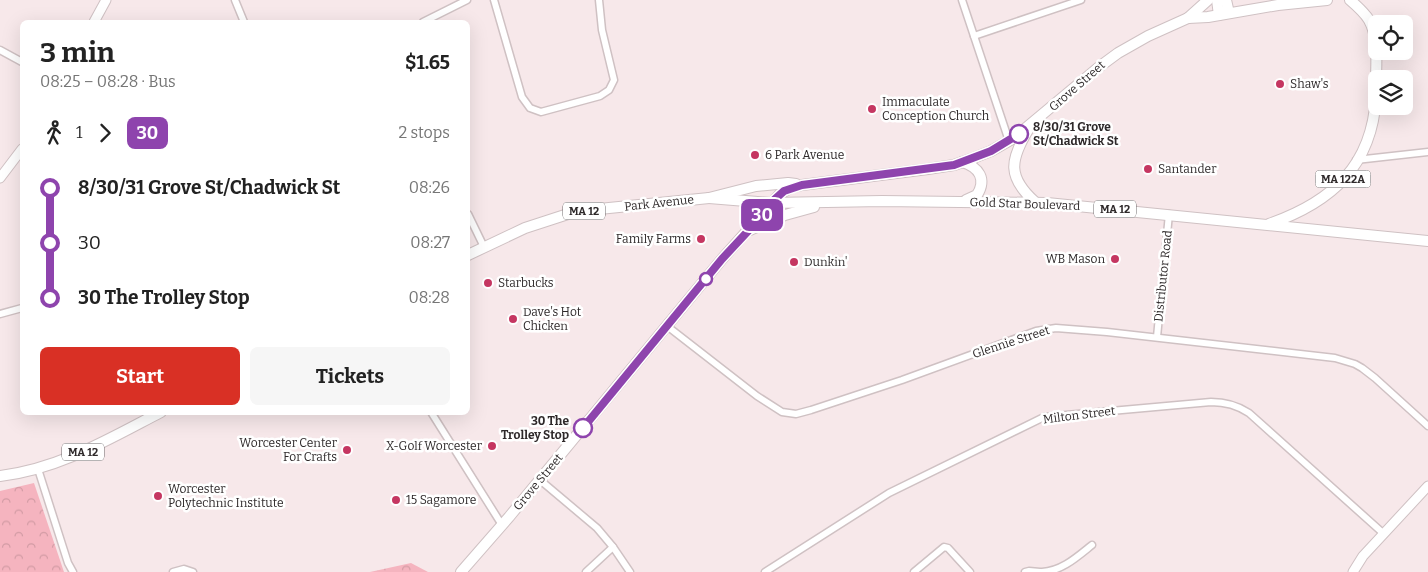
<!DOCTYPE html>
<html lang="en">
<head>
<meta charset="utf-8">
<style>
	body { margin:0; font-family:Bitter,serif; background:#f6f6f6; color:#222; height:100vh; display:flex; flex-direction:column; font-size:19px; white-space:nowrap }
	* { box-sizing:border-box; margin:0 }
	p { font-size:16px; color:#767676 }
	.icon { flex:none; width:28px; height:28px; fill:none; stroke:currentColor; stroke-width:2; stroke-linecap:round; stroke-linejoin:round }
	.map { position:relative; flex:1; overflow:hidden }
	.side { position:absolute; left:20px; top:20px; width:450px; height:395px; display:flex; flex-direction:column; background:#fff; border-radius:8px; box-shadow:0 5px 20px #0002 }
	.side>* { flex:none }
	.badge { padding:0 10px; border-radius:8px; font-size:18px; line-height:32px }
	.fabs { position:absolute; left:1368px; top:15px; display:grid; gap:10px }
	.fabs a { display:grid; place-items:center; width:45px; height:45px; border-radius:8px; background:#fff; box-shadow:0 5px 20px #0002; font-size:25px }
	.map>.badge { position:absolute; translate:-50% -50%; box-shadow:0 0 0 2px #fff }
	.legs { display:flex; align-items:center; gap:8px; height:55px; padding:0 20px; font-size:16px }
	.legs p { margin-inline-start:auto }
	.head { display:flex; align-items:center; justify-content:space-between; height:85px; padding:0 20px }
	h1 { font-size:28px; font-weight:700; line-height:38px }
	.button { display:flex; gap:10px; margin-top:auto; padding:10px 20px }
	.button a { flex:1; height:58px; border-radius:8px; background:#d93025; color:#fff; font-size:20px; font-weight:700; line-height:58px; text-align:center }
	.button a+a { background:#f6f6f6; color:#222 }
	ul { padding:0 20px; list-style:none }
	li { display:flex; align-items:center; gap:18px; height:55px; font-size:19px }
	li i { display:grid; place-items:center; width:8px; height:100%; margin:0 6px; background:currentColor }
	li i::after { content:''; width:12px; height:12px; margin:-6px; border:4px solid; border-radius:50%; background:#fff }
	li p { margin-inline-start:auto }
	li:first-child i { background:linear-gradient(#0000 50%,currentColor 0) }
	li:last-child i { background:linear-gradient(currentColor 50%,#0000 0) }
	.map>svg:first-child { display:block }
</style>
</head>
<body>
<div class="map">
<svg width="1428" height="572" viewBox="0 0 1428 572">
	<defs>
		<pattern id="park-crowns" width="20" height="18" patternUnits="userSpaceOnUse" patternTransform="scale(1.25)"><rect width="20" height="18" fill="#f5b4bf"/><path d="M2 6a3 3 0 1 1 6 0M12 15a3 3 0 1 1 6 0" fill="none" stroke="#d29ba4"/></pattern>
	</defs>
	<rect width="100%" height="100%" fill="#f7e8ea"/>
	<g fill="url(#park-crowns)">
		<polygon points="34,483 64,572 0,572 0,491"/>
		<polygon points="411,563 428,572 370,572"/>
	</g>
	<g fill="none" stroke-linecap="round" stroke-linejoin="round">
		<defs>
			<g id="street">
				<polyline points="235,0 244,22"/>
				<polyline points="494,0 522,97 530,108 541,112 600,96 609,90 614,80 602,30 599,0"/>
				<polyline points="962,0 1009,141"/>
				<polyline points="423,22 467,0"/>
				<polyline points="974,36 1081,0"/>
				<polyline points="0,50 22,62"/>
				<polyline points="1356,160 1428,152"/>
				<polyline points="468,214 484,247"/>
				<polyline points="0,314 22,308"/>
				<polyline points="667,326 757,396 782,412 796,414 811,410 902,380 1036,331 1056,328 1107,332 1335,358 1355,364 1362,368 1375,378 1428,426"/>
				<polyline points="1157,337 1169,214"/>
				<polyline points="431,412 502,525"/>
				<polyline points="38,469 68,563 73,572"/>
				<polyline points="540,480 597,528 613,547 630,572"/>
				<polyline points="173,572 184,569 193,572"/>
				<polyline points="586,572 613,547"/>
				<path d="M765 572 889 493 1044 417 1211 402C1226 402 1237 405 1249 413L1384 534"/>
				<polyline points="914,572 944,547 948,548 970,572"/>
				<polyline points="1025,572 1029,571 1040,572"/>
				<path d="M1042 572C1062 571 1077 557 1092 545"/>
			</g>
			<g id="secondary">
				<polyline points="94,22 106,0"/>
				<polyline points="0,178 22,149"/>
				<polyline points="1353,572 1363,556 1428,486"/>
			</g>
			<g id="primary">
				<polyline points="1217,0 1219,15"/>
				<polyline points="1226,0 1229,13"/>
				<path d="M1350 0C1357 6 1364 12 1369 20 1379 38 1376 63 1376 82"/>
				<polyline points="1188,18 1208,0"/>
				<path d="M1028 130C1010 160 1007 177 1035 202"/>
				<path d="M962 162C979 167 987 179 977 195L966 200"/>
				<polyline points="709,198 771,203 882,201 1047,203 1428,241"/>
				<path d="M1269 224C1332 202 1372 166 1376 97"/>
				<polyline points="750,230 785,215 814,207"/>
				<polyline points="468,255 525,228 568,214 589,210 709,198 756,186 788,183 796,184"/>
				<path d="M0 476C59 469 109 439 161 412"/>
				<polyline points="461,572 509,517 722,259 780,194 790,188 802,185 928,169 954,165 971,159 991,151 1014,138 1099,67 1118,53 1148,36 1188,18 1208,17 1278,5 1327,0"/>
			</g>
		</defs>
		<use href="#street" stroke="#cfc1c3" stroke-width="9"/>
		<use href="#secondary" stroke="#cfc1c3" stroke-width="11"/>
		<use href="#primary" stroke="#cfc1c3" stroke-width="12"/>
		<use href="#street" stroke="#fff" stroke-width="6"/>
		<use href="#secondary" stroke="#fff" stroke-width="9"/>
		<use href="#primary" stroke="#fff" stroke-width="10"/>
	</g>
	<g fill="none" stroke-linecap="round" stroke-linejoin="round">
		<defs>
			<polyline id="line-1" points="583,428 722,259 749,230 774,200 784,191 802,185 954,165 991,151 1019,134"/>
		</defs>
		<use href="#line-1" stroke="#fff" stroke-width="11"/>
		<use href="#line-1" stroke="#8e44ad" stroke-width="8"/>
	</g>
	<g fill="#c53661" stroke="#fff" stroke-width="2">
		<circle cx="1280" cy="84" r="5"/>
		<circle cx="872" cy="109" r="5"/>
		<circle cx="755" cy="155" r="5"/>
		<circle cx="1148" cy="169" r="5"/>
		<circle cx="701" cy="239" r="5"/>
		<circle cx="1115" cy="259" r="5"/>
		<circle cx="794" cy="262" r="5"/>
		<circle cx="488" cy="283" r="5"/>
		<circle cx="513" cy="319" r="5"/>
		<circle cx="492" cy="446" r="5"/>
		<circle cx="347" cy="450" r="5"/>
		<circle cx="158" cy="496" r="5"/>
		<circle cx="396" cy="500" r="5"/>
	</g>
	<g fill="#fff" stroke="#8e44ad" stroke-width="2.5">
		<circle cx="1019" cy="134" r="9"/>
		<circle cx="706" cy="279" r="6"/>
		<circle cx="583" cy="428" r="9"/>
	</g>
	<g text-anchor="middle" stroke-width="5" stroke-linejoin="round" paint-order="stroke">
		<g fill="#fff" stroke="#6d696a" stroke-width="1">
			<rect x="1315.5" y="170.5" width="55" height="17" rx="4"/>
			<rect x="1094" y="200.5" width="42" height="17" rx="4"/>
			<rect x="563" y="202.5" width="42" height="17" rx="4"/>
			<rect x="62" y="443.5" width="42" height="17" rx="4"/>
		</g>
		<g font-size="11" font-weight="bold" fill="#2e292a">
			<text x="1343" y="183">MA 122A</text>
			<text x="1115" y="213">MA 12</text>
			<text x="584" y="215">MA 12</text>
			<text x="83" y="456">MA 12</text>
		</g>
		<g font-size="12" fill="#2e292a" stroke="#fff" text-anchor="start">
			<text x="1290" y="88">Shaw's</text>
			<text x="882" y="106">Immaculate<tspan x="882" dy="14">Conception Church</tspan></text>
			<text x="765" y="159">6 Park Avenue</text>
			<text x="1158" y="173">Santander</text>
			<text x="691" y="243" text-anchor="end">Family Farms</text>
			<text x="1105" y="263" text-anchor="end">WB Mason</text>
			<text x="804" y="266">Dunkin'</text>
			<text x="498" y="287">Starbucks</text>
			<text x="523" y="316">Dave's Hot<tspan x="523" dy="14">Chicken</tspan></text>
			<text x="337" y="447" text-anchor="end">Worcester Center<tspan x="337" dy="14">For Crafts</tspan></text>
			<text x="482" y="450" text-anchor="end">X-Golf Worcester</text>
			<text x="168" y="493">Worcester<tspan x="168" dy="14">Polytechnic Institute</tspan></text>
			<text x="406" y="504">15 Sagamore</text>
		</g>
		<g font-size="12" fill="#2e292a" stroke="#fff">
			<text transform="translate(1077 86) rotate(-41)" y="4">Grove Street</text>
			<text transform="translate(659 203) rotate(-6)" y="4">Park Avenue</text>
			<text transform="translate(1025 204) rotate(2)" y="4">Gold Star Boulevard</text>
			<text transform="translate(1163 276) rotate(-84)" y="4">Distributor Road</text>
			<text transform="translate(1011 342) rotate(-18)" y="4">Glennie Street</text>
			<text transform="translate(1079 415) rotate(-7)" y="4">Milton Street</text>
			<text transform="translate(538 482) rotate(-50)" y="4">Grove Street</text>
		</g>
		<g font-size="12" font-weight="bold" fill="#2e292a" stroke="#fff" text-anchor="start">
			<text x="1033" y="131">8/30/31 Grove<tspan x="1033" dy="14">St/Chadwick St</tspan></text>
			<text x="569" y="425" text-anchor="end">30 The<tspan x="569" dy="14">Trolley Stop</tspan></text>
		</g>
	</g>
</svg>
<div class="fabs">
<a><svg class="icon" aria-label="locate" viewBox="0 0 24 24"><circle cx="12" cy="12" r="6"/><path d="M12 2v4M12 18v4M2 12h4M18 12h4"/></svg></a>
<a><svg class="icon" aria-label="layers" viewBox="0 0 24 24"><path d="M12 4l9 5-9 5-9-5zM3 14l9 5 9-5"/></svg></a>
</div>
<b class="badge" style="left:762px;top:215px;background:#8e44ad;color:#fff">30</b>
<section class="side">
<div class="head"><div><h1>3 min</h1><p>08:25 – 08:28 · Bus</p></div><b>$1.65</b></div>
<div class="legs"><svg class="icon" aria-label="walk" viewBox="0 0 24 24"><circle cx="13" cy="4" r="2"/><path d="M13 8l-2 6 4 7M11 14l-3 7M7 12l3-4h3l4 4"/></svg>1<svg class="icon" aria-label="forward" viewBox="0 0 24 24"><path d="M9 5l7 7-7 7"/></svg><b class="badge" style="background:#8e44ad;color:#fff">30</b><p>2 stops</p></div>
<ul>
<li><i style="color:#8e44ad"></i><b>8/30/31 Grove St/Chadwick St</b><p>08:26</p></li>
<li><i style="color:#8e44ad"></i><span>30</span><p>08:27</p></li>
<li><i style="color:#8e44ad"></i><b>30 The Trolley Stop</b><p>08:28</p></li>
</ul>
<div class="button"><a>Start</a><a>Tickets</a></div>
</section>
</div>
</body>
</html>
